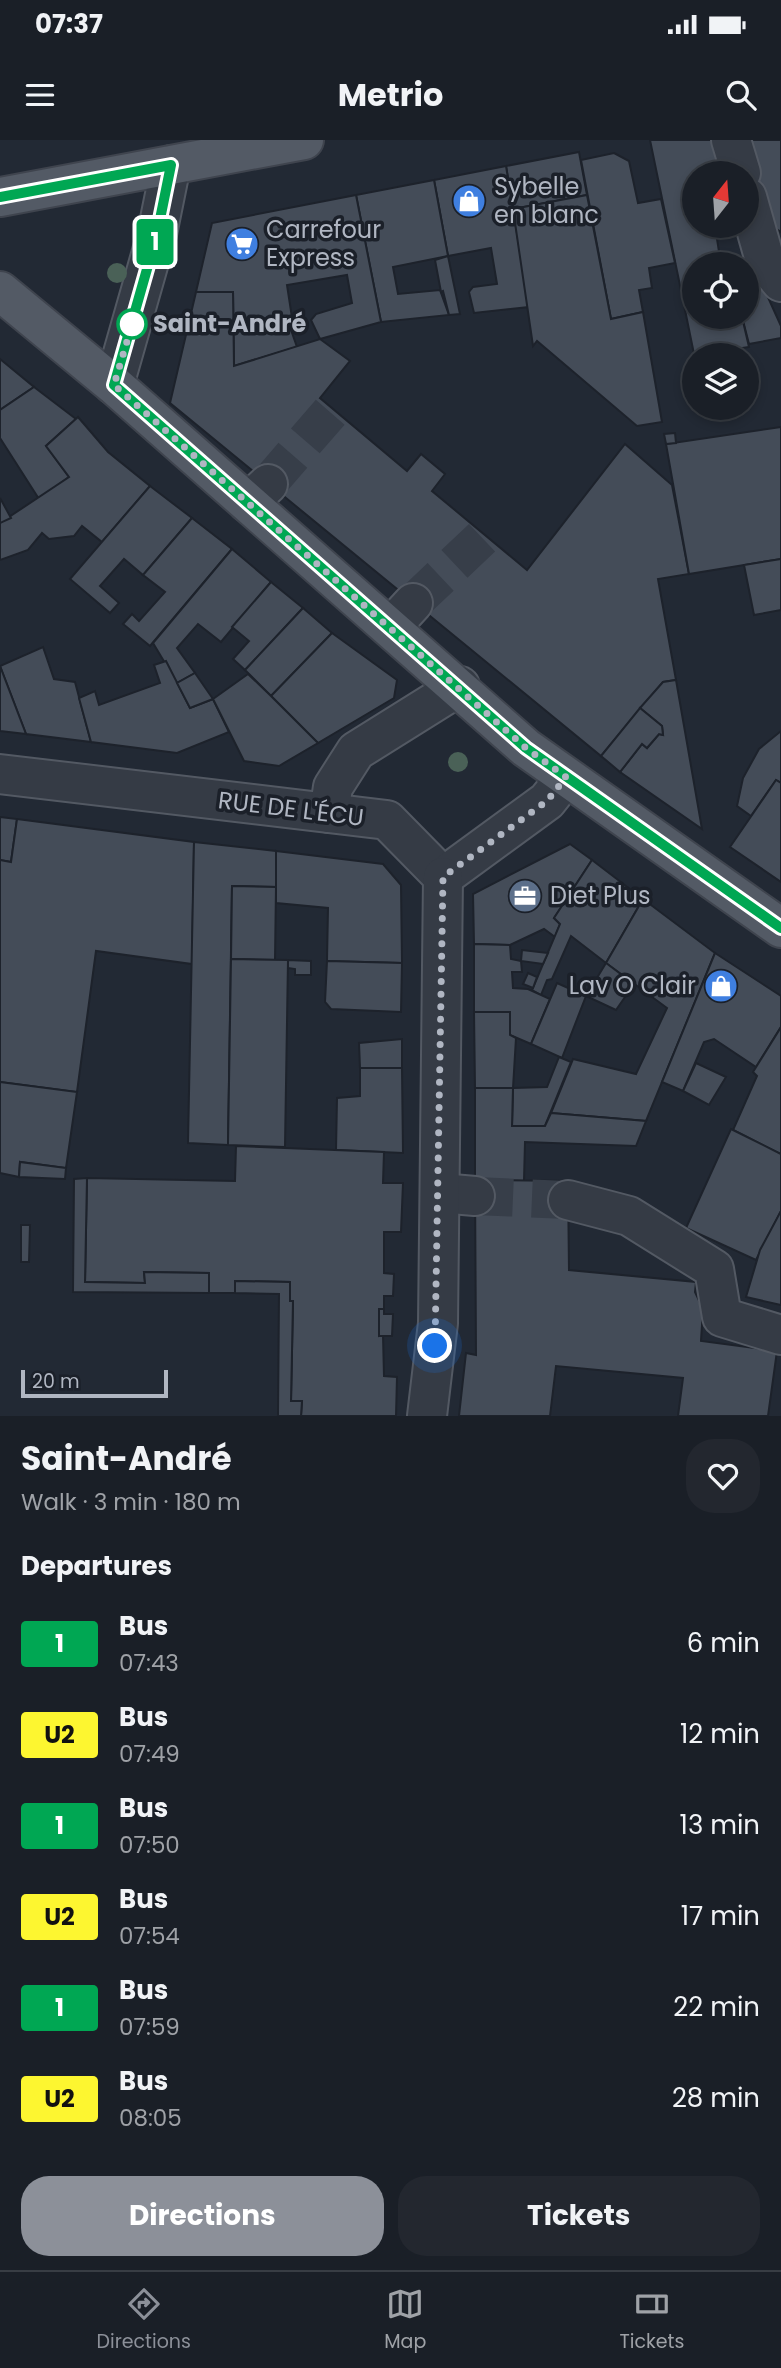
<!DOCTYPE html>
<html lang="en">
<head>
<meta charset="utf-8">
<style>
	body { margin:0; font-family:Poppins,sans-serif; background:#23272f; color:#f1f3f6; height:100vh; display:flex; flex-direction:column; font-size:26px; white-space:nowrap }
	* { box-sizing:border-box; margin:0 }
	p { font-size:23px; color:#9fa2a7 }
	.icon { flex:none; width:38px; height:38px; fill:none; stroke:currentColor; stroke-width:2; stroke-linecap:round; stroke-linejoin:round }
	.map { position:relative; height:1276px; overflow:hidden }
	.drawer { display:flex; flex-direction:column; background:#1a1f27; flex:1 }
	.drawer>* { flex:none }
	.badge { padding:0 14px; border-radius:5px; font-size:24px; line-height:46px }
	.needle { width:46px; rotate:17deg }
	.controls { position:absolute; left:682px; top:21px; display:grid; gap:14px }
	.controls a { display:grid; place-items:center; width:77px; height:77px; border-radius:50%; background:#1a1f27; box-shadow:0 4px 10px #0003,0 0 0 2px #383d44; font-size:35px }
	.scale { position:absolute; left:21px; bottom:18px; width:147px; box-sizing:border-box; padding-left:7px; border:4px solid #b0b6c2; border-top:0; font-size:19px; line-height:24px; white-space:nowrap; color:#b0b6c2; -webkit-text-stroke:5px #1b2029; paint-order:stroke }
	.you { position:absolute; width:35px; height:35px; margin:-18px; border:5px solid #fff; border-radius:50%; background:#1a73e8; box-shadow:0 0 0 10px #1a73e833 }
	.map>.badge { position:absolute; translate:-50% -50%; box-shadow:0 0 0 4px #fff }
	h2 { padding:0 21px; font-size:26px; line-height:63px }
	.round { display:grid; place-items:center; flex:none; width:74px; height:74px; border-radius:28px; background:#23272f }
	.headline { display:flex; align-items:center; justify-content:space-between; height:119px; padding:0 21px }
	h1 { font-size:33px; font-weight:700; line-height:52px }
	.primary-button { display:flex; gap:14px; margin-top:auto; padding:14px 21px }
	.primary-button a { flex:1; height:80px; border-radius:28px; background:#8c9099; color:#fff; font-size:28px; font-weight:700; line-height:80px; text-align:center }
	.primary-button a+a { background:#23272f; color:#f1f3f6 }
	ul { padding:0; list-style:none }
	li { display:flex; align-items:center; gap:21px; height:91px; padding:0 21px }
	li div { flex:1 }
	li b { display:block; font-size:26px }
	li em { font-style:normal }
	li .badge { min-width:77px; font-weight:700; text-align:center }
	.status { display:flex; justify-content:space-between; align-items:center; height:49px; padding:0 35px; background:#1a1f27; direction:ltr }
	.status svg { height:19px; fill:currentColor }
	header { display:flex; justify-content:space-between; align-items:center; height:91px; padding:0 21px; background:#1a1f27; font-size:32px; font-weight:700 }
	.dock { display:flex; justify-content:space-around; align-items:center; height:98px; border-top:2px solid #383d44; background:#1a1f27; font-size:19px; color:#9fa2a7 }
	.dock a { display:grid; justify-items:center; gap:4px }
	.dock .current { color:#8c9099 }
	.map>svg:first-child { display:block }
</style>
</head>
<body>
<div class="status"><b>07:37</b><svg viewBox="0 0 49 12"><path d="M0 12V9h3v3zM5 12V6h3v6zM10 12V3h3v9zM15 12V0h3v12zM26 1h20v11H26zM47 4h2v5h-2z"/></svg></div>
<header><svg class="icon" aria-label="menu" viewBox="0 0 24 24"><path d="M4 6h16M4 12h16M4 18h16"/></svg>Metrio<svg class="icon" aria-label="search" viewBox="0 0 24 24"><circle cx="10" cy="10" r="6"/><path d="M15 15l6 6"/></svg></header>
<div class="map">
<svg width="781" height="1276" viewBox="0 0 781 1276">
	<rect width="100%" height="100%" fill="#222934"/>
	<g fill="#444c58" stroke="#1d222b" stroke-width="2">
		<polygon points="650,0 718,0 727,33 695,33 695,86 715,86 720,118 716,124 695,124 695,158 683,160"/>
		<polygon points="740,0 781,0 781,92 761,80"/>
		<polygon points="579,12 587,55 513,69 506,26"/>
		<polygon points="614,13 629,21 638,63 661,59 675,123 649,128 652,148 639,150 643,172 611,179 581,20"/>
		<polygon points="506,26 529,167 474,173 469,152 473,147 497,144 491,108 448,116 434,40"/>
		<polygon points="434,40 448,116 393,127 398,154 440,150 449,175 381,182 356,55"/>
		<polygon points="356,55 381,182 320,199 311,180 316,174 352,163 347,135 287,145 293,184 290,187 297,207 234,226 233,152 196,152 212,83"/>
		<polygon points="587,55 611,179 643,172 662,282 637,286 537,201 533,206 513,69"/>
		<polygon points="448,116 460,174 449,175 443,151 441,152 435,120"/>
		<polygon points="761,142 781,186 781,198 749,204 742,177 747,177 747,146"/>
		<polygon points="196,152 233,152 234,226 320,199 350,221 320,258 407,331 421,314 445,334 432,351 527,430 625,304 672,345 689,434 658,439 676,540 663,542 601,616 170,263"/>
		<polygon points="695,158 695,177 742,177 749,207 695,215 695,219 683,160"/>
		<polygon points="0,219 34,247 0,270"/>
		<polygon points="34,247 76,279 46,306 69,337 39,359 0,298 0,270"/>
		<polygon points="78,277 108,312 150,346 102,402 82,386 74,396 49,399 42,393 28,410 0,420 0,383 69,337 46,306"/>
		<polygon points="781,287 781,419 689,434 666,304"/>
		<polygon points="675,293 676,303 666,304 664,294"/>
		<polygon points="150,346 192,378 143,435 124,419 100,446 119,463 110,473 70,439"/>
		<polygon points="0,358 11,378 0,383"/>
		<polygon points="192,378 232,409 150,506 123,484 132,474 139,481 165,452 143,435"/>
		<polygon points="232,409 271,442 221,502 198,484 177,508 195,533 177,543 153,503"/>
		<polygon points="781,419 781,470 754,475 744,425"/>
		<polygon points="271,442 303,468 245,530 233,519 249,501 232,487"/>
		<polygon points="303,468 332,493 271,556 245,530"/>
		<polygon points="332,493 397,540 394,558 318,603 271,556"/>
		<polygon points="43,507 54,539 75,542 91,602 26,594 0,526"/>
		<polygon points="166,521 190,568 213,559 229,592 177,613 91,602 79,558 95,551 99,565 160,543 154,525"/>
		<polygon points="0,526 26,594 0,591"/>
		<polygon points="195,533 213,559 190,568 177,543"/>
		<polygon points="248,534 271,556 318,603 279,626 244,621 213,559"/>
		<polygon points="676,540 702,689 620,632 642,604 647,608 659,594 663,595 662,586 640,568 663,542"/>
		<polygon points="640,568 662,586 663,595 659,594 647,608 642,604 620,632 601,616"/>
		<polygon points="781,591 781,643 776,640 751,676 737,666 743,638 759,609"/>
		<polygon points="776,640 781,643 781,742 730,707"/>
		<polygon points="0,677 17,679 11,722 0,720"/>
		<polygon points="17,679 194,702 192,824 96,811 77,952 0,942 0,720 11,722"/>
		<polygon points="194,702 276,711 276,747 232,746 228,1005 188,1003"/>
		<polygon points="570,704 592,720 554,778 560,784 555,797 544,789 510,805 474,804 473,754"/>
		<polygon points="276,711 383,724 401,745 402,823 327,821 328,768 276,763"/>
		<polygon points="592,720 643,759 606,823 571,796 552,839 547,840 541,855 532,850 560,784 554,778"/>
		<polygon points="232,746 276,747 275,820 231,819"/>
		<polygon points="643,759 715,813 646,981 551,973 573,919 636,934 667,868 606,823"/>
		<polygon points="474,804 510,805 511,819 521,821 522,832 512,832 513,848 528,849 550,859 531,904 510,895 510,872 474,872"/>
		<polygon points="522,810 548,813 543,824 521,821"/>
		<polygon points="715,813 781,856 781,887 756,927 714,899 704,902 683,951 662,942"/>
		<polygon points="231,819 288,820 285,1007 228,1005"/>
		<polygon points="288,820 311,821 311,835 295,835 295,829 288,828"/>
		<polygon points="327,821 402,823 401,872 331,869 325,862"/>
		<polygon points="606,823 634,844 616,870 586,856"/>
		<polygon points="528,833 537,837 533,848 523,844"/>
		<polygon points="557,843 586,856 562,918 531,904"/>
		<polygon points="474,872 510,872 510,895 516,898 513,948 475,948"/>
		<polygon points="781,887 781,1014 733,990 757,936 753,932"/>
		<polygon points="402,899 402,928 360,928 359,903"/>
		<polygon points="559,917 571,922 545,986 512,986 513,948 547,947"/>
		<polygon points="696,923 726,937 709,965 683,951"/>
		<polygon points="360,928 402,928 403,1013 336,1010 337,958 360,956"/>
		<polygon points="0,942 77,952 66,1028 20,1022 19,1037 0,1033"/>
		<polygon points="475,948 513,948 512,986 545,986 551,973 646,981 636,1006 525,1002 524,1041 475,1040"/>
		<polygon points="731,989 781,1014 781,1071 756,1120 686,1088"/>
		<polygon points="236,1006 384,1012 383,1043 403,1043 401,1092 384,1092 384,1133 394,1134 393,1156 384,1156 384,1169 379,1169 379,1196 383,1195 384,1236 397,1237 396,1276 301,1276 302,1261 291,1261 293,1161 290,1161 290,1142 235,1141 235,1153 209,1153 209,1133 144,1132 145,1143 85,1142 87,1038 235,1041"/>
		<polygon points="20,1022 66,1028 65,1039 19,1037"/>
		<polygon points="87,1038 85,1142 145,1143 144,1132 209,1133 209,1153 73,1152 74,1039"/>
		<polygon points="475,1040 568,1041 569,1130 696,1142 695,1152 703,1169 701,1201 777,1211 768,1276 678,1276 683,1238 556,1226 550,1276 459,1276 466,1213 476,1215"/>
		<polygon points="781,1071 781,1165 746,1157 760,1110"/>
		<polygon points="21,1085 30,1085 29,1122 21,1122"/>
		<polygon points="235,1141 290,1142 290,1161 293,1161 291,1261 302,1261 301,1276 278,1276 279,1154 235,1153"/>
		<polygon points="379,1169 384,1169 384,1174 393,1174 392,1196 379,1196"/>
	</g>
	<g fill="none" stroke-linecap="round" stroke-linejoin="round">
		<g stroke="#373e49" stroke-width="38" stroke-dasharray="38 19" stroke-linecap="butt">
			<polyline points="268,344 333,269"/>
			<polyline points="413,463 485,395"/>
			<polyline points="475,1056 568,1060"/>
		</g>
		<defs>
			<g id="minor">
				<polyline points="731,0 741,33"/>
				<polyline points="747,57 766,124 781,142"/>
				<polyline points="114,245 157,94 171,25"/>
				<polyline points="248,363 268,344"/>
				<polyline points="391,487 413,463"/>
				<polyline points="0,634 387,680 443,737"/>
				<polyline points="329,673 333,647 356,611 460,546"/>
				<polyline points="443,737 547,661 566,637"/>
				<polyline points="440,1053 475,1056"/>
				<polyline points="568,1060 629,1076 714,1129 722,1177 781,1195"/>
				<polyline points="427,1276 438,1183 443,737"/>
			</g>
			<g id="major">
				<polyline points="0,57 304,0"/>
				<polyline points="0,151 114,245 526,608 781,788"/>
			</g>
		</defs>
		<use href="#minor" stroke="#535963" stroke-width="42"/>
		<use href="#major" stroke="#3f444e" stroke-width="42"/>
		<use href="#minor" stroke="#353b45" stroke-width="38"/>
		<use href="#major" stroke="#535a65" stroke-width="38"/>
	</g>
	<g fill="#4a6157">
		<circle cx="117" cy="133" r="10"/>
		<circle cx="458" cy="622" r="10"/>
	</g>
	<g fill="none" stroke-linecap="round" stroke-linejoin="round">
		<defs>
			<polyline id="line" points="0,57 171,25 157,94 114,245 526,608 781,788"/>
		</defs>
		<use href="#line" stroke="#fff" stroke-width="16"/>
		<use href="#line" stroke="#00a753" stroke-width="10"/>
		<polyline stroke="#b0b6c2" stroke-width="7" stroke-dasharray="0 12.6" points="132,184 133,181 114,245 526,608 566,637 547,661 443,737 435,1206"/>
	</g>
	<defs>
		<symbol id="shop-disc" viewBox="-11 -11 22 22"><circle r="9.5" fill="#3f7fe0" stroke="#1b2029"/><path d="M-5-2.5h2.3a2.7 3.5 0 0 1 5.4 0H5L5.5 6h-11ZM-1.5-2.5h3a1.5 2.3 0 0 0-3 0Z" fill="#fff"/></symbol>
		<symbol id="supermarket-disc" viewBox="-11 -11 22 22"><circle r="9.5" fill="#3f7fe0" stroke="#1b2029"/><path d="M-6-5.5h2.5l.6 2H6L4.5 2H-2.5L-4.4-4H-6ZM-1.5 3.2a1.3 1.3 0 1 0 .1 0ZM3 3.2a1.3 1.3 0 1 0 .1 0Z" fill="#fff"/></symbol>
		<symbol id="office-disc" viewBox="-11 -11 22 22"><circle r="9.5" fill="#5c6f8a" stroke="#1b2029"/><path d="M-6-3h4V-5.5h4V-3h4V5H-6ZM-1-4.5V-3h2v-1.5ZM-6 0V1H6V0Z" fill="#fff"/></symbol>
	</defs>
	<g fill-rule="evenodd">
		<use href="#shop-disc" x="450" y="42" width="38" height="38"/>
		<use href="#supermarket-disc" x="223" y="85" width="38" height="38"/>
		<use href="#office-disc" x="506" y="737" width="38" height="38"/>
		<use href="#shop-disc" x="702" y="827" width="38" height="38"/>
	</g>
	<circle fill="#fff" stroke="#00a753" stroke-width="3.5" cx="132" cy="184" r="14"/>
	<g text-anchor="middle" stroke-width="7" stroke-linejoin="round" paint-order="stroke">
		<g font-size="24" fill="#b0b6c2" stroke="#1b2029" text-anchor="start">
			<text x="494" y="55">Sybelle<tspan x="494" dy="28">en blanc</tspan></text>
			<text x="266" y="98">Carrefour<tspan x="266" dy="28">Express</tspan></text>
			<text x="550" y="764">Diet Plus</text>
			<text x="696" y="854" text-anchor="end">Lav O Clair</text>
		</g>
		<g font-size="24" font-weight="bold" fill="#b0b6c2" stroke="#1b2029" text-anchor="start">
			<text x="153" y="192">Saint-André</text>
		</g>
		<g font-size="24" fill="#b0b6c2" stroke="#1b2029">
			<text transform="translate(291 669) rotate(7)" y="8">RUE DE L'ÉCU</text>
		</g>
	</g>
</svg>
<div class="controls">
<a><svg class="needle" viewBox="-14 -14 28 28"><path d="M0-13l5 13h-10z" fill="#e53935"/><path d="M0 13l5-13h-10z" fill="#9fa2a7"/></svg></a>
<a><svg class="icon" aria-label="locate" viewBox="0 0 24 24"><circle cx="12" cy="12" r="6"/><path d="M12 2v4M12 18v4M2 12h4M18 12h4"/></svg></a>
<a><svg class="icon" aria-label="layers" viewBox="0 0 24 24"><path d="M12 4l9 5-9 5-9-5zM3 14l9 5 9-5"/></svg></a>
</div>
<div class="scale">20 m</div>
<div class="you" style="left:435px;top:1206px"></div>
<b class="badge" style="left:155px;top:102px;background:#00a753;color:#fff">1</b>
</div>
<section class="drawer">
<div class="headline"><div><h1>Saint-André</h1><p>Walk · 3 min · 180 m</p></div><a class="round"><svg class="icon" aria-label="heart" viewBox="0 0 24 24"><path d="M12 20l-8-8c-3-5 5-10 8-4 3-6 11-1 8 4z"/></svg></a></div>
<h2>Departures</h2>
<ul>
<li><span class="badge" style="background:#00a753;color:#fff">1</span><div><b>Bus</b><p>07:43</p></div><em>6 min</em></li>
<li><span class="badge" style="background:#fdf630;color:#111">U2</span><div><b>Bus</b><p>07:49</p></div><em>12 min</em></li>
<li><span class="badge" style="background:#00a753;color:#fff">1</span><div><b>Bus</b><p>07:50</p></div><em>13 min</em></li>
<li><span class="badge" style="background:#fdf630;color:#111">U2</span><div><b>Bus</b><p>07:54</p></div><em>17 min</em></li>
<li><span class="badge" style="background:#00a753;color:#fff">1</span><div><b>Bus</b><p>07:59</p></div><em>22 min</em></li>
<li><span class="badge" style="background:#fdf630;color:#111">U2</span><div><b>Bus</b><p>08:05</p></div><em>28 min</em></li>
</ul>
<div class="primary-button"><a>Directions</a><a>Tickets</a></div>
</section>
<nav class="dock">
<a class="current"><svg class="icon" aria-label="directions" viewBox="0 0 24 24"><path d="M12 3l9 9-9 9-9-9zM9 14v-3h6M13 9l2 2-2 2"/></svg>Directions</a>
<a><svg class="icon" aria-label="map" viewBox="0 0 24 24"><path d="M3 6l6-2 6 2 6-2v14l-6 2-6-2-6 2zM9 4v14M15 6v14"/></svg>Map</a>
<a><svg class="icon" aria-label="tickets" viewBox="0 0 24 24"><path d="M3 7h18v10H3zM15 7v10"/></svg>Tickets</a>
</nav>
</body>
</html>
